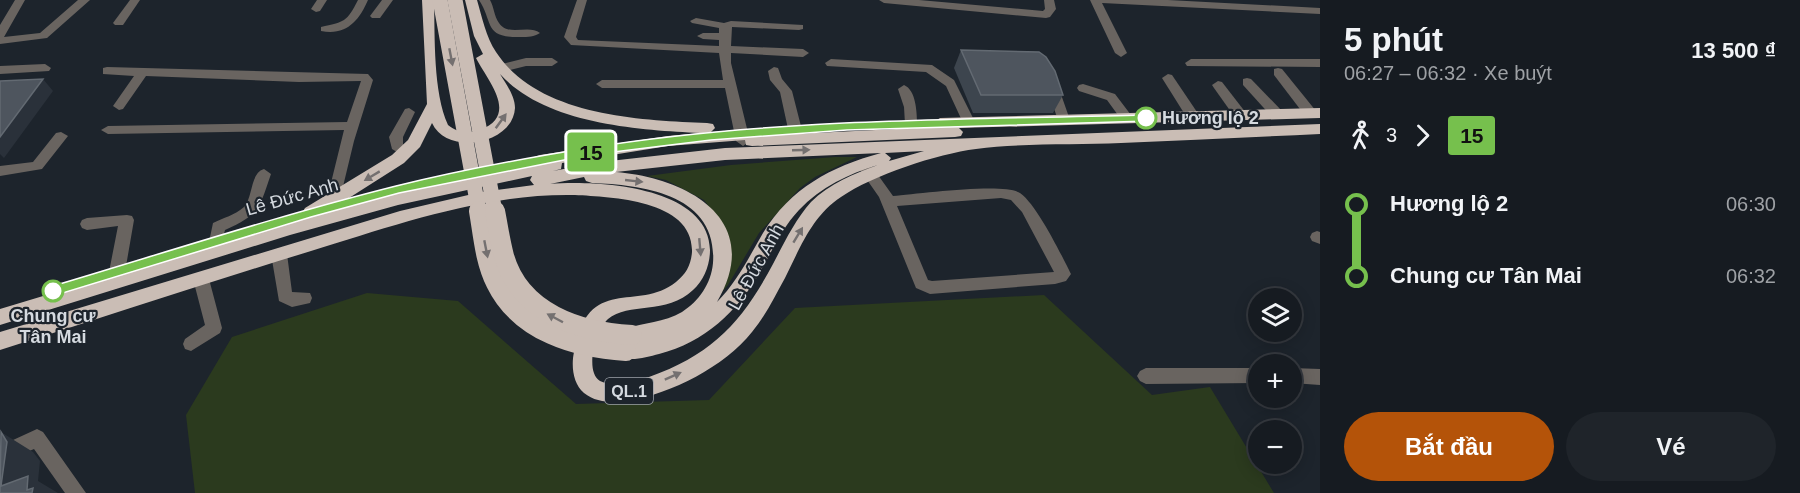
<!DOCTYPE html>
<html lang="vi">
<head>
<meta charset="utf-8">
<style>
	body { margin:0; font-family:Helvetica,sans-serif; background:#1f242a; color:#f1f3f6; height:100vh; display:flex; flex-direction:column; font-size:22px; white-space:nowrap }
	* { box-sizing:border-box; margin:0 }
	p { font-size:20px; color:#9ea1a5 }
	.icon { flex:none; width:33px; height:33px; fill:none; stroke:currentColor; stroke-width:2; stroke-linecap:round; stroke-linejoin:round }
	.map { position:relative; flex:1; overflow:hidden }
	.sheet { display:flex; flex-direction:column; background:#161b21; width:480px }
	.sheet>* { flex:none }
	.badge { padding:0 12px; border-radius:4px; font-size:21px; line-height:39px }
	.tools { position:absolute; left:1248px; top:288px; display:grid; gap:12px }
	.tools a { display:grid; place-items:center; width:54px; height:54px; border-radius:50%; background:#161b21; box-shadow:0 3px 15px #0003,0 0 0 2px #35393f; font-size:30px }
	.map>.badge { position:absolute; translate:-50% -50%; box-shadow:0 0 0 3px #fff }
	.legs { display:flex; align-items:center; gap:9px; height:66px; padding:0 24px; font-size:20px }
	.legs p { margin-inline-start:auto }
	.head { display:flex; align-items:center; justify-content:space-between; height:102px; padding:0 24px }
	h1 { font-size:33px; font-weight:700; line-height:45px }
	.cta { display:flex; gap:12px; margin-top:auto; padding:12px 24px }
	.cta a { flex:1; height:69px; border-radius:36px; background:#b45309; color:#fff; font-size:24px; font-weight:700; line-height:69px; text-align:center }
	.cta a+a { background:#1f242a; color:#f1f3f6 }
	ul { padding:0 24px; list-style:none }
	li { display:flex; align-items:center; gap:21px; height:72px; font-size:22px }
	li i { display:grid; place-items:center; width:9px; height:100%; margin:0 8px; background:currentColor }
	li i::after { content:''; width:15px; height:15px; margin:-8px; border:4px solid; border-radius:50%; background:#161b21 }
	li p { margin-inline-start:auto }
	li:first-child i { background:linear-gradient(#0000 50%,currentColor 0) }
	li:last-child i { background:linear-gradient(currentColor 50%,#0000 0) }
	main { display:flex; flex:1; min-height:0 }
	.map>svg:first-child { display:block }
</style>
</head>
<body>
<main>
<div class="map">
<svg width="1320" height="493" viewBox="0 0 1320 493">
	<rect width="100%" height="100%" fill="#1d242c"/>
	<g fill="#2b3a1e">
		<polygon points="835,157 857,157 815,177 800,188 759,233 728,285 703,313 712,301 719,220 704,200 666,180 647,176 731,165"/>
		<polygon points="367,293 458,301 576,404 709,400 795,308 1044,295 1152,395 1210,387 1274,493 195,493 186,415 232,337"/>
	</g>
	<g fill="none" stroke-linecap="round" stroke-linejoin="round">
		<g fill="#696460" fill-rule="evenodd">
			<polygon points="15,0 25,0 4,37 40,33 78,0 90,0 47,38 0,44 0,25"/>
			<polygon points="130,0 140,0 123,25 115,25 113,23"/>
			<polygon points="317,0 327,0 320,11 316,12 311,9"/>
			<path d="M358 0H368C359 21 346 36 321 31V27C344 22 347 22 358 0Z"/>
			<polygon points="382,0 393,0 380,18 372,18 370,16"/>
			<path d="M479 0H490C494 7 494 16 499 23 508 37 529 24 540 33 534 37 528 37 521 37 483 38 494 23 479 0Z"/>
			<polygon points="577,0 587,0 576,37 578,40 719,46 719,40 703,39 697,36 703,33 719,33 719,28 692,23 690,21 696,18 724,23 731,21 803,25 803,29 799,30 732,27 731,46 803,49 809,53 803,57 731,53 731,63 750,141 743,146 736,141 725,88 602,88 596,84 602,80 723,80 719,53 571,45 564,37"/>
			<polygon points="879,0 919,0 1043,11 1045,9 1044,0 1054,0 1056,9 1050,17 1046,18 884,3"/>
			<polygon points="1090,0 1168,0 1320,8 1320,14 1102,3 1127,53 1121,57 1115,53"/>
			<polygon points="526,58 552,58 558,62 552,66 526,66 502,72 496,68 498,65"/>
			<polygon points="831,59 932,65 954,80 975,122 974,125 964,125 946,86 926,72 827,66 825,63"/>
			<polygon points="1191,59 1320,59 1320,67 1187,66 1185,63"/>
			<polygon points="45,64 51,68 49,71 0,74 0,66"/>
			<polygon points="107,67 368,74 373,80 354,141 339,203 329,203 327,199 344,130 108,134 101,130 108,126 347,122 361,81 299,82 146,76 123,109 119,110 113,106 134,76 103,74 103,68"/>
			<polygon points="774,67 778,68 782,79 792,91 804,138 802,141 792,141 790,138 780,92 770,80 768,71"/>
			<polygon points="1278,68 1282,69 1316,111 1317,114 1316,117 1306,117 1274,75 1274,69"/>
			<polygon points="1168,74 1172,75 1199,115 1200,118 1199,121 1189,121 1162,78"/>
			<polygon points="1247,78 1251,79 1283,112 1284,115 1283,118 1273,118 1243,85 1243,79"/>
			<polygon points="1051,79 1057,83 1070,120 1069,123 1059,123 1058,120 1045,83"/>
			<polygon points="1218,81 1222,82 1246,113 1247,116 1246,119 1236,119 1214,88 1212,85"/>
			<polygon points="1083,84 1115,94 1134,119 1133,122 1123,122 1107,100 1079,91 1077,88 1079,85"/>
			<path d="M904 85C916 90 917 112 917 124L911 128 905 124 904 107 898 89Z"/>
			<polygon points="409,108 415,112 403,137 403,144 412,152 405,157 392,149 389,137 405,109"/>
			<polygon points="61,132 68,136 42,169 0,176 0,166 33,162 56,133"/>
			<path d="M863 159 868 161 893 196C918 194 999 183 1018 192 1034 199 1062 256 1071 274L1066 281 1055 284 930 294 916 288 879 197 856 164ZM1001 198 1011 200 1022 212 1054 272 932 281 928 280 897 206Z"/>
			<path d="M264 169 271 174C259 209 260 214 225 230L221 246H211L209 242 213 223C223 218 235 215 244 207 253 198 250 173 264 169Z"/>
			<polygon points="127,215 132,216 134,220 125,272 122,276 117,278 112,276 109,272 118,226 87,230 82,228 80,224 82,220 87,218"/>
			<polygon points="1317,231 1320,232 1320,244 1312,241 1310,237 1312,233"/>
			<polygon points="279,248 284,250 287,254 292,292 310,293 312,298 310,303 292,307 279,301 271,254 274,250"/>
			<polygon points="201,273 206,275 209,279 222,328 220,333 191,351 185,349 183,344 185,339 205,325 193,279 196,275"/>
			<polygon points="1146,368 1258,368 1258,383 1146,384 1140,381 1137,376 1140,371"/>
			<polygon points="1292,368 1320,369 1320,385 1292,383"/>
			<polygon points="37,429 43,432 86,493 65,493 34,449 0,464 0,446"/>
		</g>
		<path fill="#cabdb5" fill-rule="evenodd" d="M422 0H434C435 37 433 92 448 125 458 133 468 134 480 130 520 115 487 80 476 58L483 54 474 36 465 0H477C482 17 486 37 496 52 538 116 639 120 707 123L713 124 715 128 711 132 766 128 772 129 773 135 937 127 932 123 940 118 1320 108V118L959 128 963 132 961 136 955 137 752 146 746 145 745 140 668 146 562 163 561 169 553 171 601 162 725 148 1320 124V134C1254 137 1187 140 1121 143 1075 145 1021 143 976 149 937 154 873 175 841 197 812 216 800 248 785 278 775 296 766 315 752 332 724 367 672 393 628 401 614 403 596 403 584 393 573 384 571 366 574 352 588 273 637 313 676 282 686 274 691 265 692 252 694 200 612 197 575 195 485 193 395 225 311 251 207 283 104 317 0 350V332L400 211 481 192 534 185 530 180 532 176 398 205 290 235 0 325V309L305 217 302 213 305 208 392 155 408 140 427 104ZM500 74C545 124 638 130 700 133L668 136 540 155 534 157 532 161 534 164 398 193 327 212 404 163 420 147 432 123C447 156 513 145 515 108 515 96 506 84 500 74ZM924 151 889 161 891 158 885 153ZM881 153C830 167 791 188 763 233 749 257 737 282 717 302 765 220 688 178 616 172L725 160ZM878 165C855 173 829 184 811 202 795 220 784 243 773 264 742 322 713 354 649 377 636 381 613 388 600 381 584 371 596 330 608 319 628 302 667 315 693 290 704 280 710 265 710 250 709 186 597 180 550 184L584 177 586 181 592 183C643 185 718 194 713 263 711 284 699 301 682 312 664 323 644 322 625 329L622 335 628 342 619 345 616 351 619 357C632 362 647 357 659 354 705 342 737 312 760 272 772 251 782 228 799 210 821 187 848 174 878 165Z"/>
		<g stroke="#cabdb5" stroke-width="15">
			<polyline points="440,0 479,212"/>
			<polyline points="455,0 495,212"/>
		</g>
		<g stroke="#cabdb5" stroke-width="20">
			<path d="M479 211C483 234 485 262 496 283 520 332 576 348 626 351"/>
			<path d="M495 211C498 226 500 241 504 256 520 313 579 332 632 335"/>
		</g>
	</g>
	<polygon fill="#3d454e" points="961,50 1063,95 1053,113 973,113 954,68"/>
	<g fill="#2a313a">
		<polygon points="43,79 53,91 4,158 0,154 0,137"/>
		<polygon points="1,432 33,452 40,461 38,481 58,493 15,493 1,486"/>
	</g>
	<g fill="#4e555e" stroke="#636a72" stroke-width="1.5">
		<polygon points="961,50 1039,52 1046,57 1055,71 1063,95 981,95"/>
		<polygon points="43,79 0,137 0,81"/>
		<polygon points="1,432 7,442 1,486 28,476 27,490 33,488 32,493 0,493"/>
	</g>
	<defs><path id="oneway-solid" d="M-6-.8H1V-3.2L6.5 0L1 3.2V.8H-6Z" transform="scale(1.5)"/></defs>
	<g fill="#747070">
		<use href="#oneway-solid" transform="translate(451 57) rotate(79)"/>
		<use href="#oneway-solid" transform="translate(501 121) rotate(-54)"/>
		<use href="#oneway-solid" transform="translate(801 150) rotate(-2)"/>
		<use href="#oneway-solid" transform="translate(372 176) rotate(149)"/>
		<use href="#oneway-solid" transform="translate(634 181) rotate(6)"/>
		<use href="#oneway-solid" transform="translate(798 235) rotate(-59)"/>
		<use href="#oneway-solid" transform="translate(700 247) rotate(85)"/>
		<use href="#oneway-solid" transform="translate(486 249) rotate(79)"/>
		<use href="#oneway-solid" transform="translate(555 318) rotate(-152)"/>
		<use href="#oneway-solid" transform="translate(673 376) rotate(-24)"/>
	</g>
	<path fill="#76c04d" stroke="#fff" stroke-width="1.5" d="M1146 115 1149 116V121L847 130 711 140 589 155 399 193 311 217 53 296 47 291 53 286C167 252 281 215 396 186 457 171 526 158 588 148 772 118 960 120 1146 115Z"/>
	<g fill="#fff" stroke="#76c04d" stroke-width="3">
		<circle cx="1146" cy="118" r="10"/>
		<circle cx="53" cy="291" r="10"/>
	</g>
	<g text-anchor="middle" stroke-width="4.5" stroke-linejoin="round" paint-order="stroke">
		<rect fill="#1d242c" stroke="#9ea3aa" stroke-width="1.5" x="605" y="378" width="48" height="26" rx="4.5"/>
		<g font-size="16" font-weight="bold" fill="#d5dae0">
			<text x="629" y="397">QL.1</text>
		</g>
		<g font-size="18" font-weight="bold" fill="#d5dae0" stroke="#1d242c" text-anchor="start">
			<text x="1162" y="124">Hương lộ 2</text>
			<text x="53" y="322" text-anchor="middle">Chung cư<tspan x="53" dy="21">Tân Mai</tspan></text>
		</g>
		<g font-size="18" fill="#d5dae0" stroke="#1d242c">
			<text transform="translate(292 197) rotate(-16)" y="6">Lê Đức Anh</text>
			<text transform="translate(756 267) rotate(-61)" y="6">Lê Đức Anh</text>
		</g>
	</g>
</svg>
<div class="tools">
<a><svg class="icon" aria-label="layers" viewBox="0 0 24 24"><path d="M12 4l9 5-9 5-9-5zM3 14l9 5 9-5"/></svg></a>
<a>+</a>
<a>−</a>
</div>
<b class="badge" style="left:591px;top:152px;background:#76c04d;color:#111">15</b>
</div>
<section class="sheet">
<div class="head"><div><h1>5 phút</h1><p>06:27 – 06:32 · Xe buýt</p></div><b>13 500 ₫</b></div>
<div class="legs"><svg class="icon" aria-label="walk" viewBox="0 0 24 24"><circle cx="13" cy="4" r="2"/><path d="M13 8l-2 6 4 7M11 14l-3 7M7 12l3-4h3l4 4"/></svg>3<svg class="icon" aria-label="forward" viewBox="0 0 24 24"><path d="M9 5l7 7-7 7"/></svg><b class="badge" style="background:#76c04d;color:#111">15</b></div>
<ul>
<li><i style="color:#76c04d"></i><b>Hương lộ 2</b><p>06:30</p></li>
<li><i style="color:#76c04d"></i><b>Chung cư Tân Mai</b><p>06:32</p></li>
</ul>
<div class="cta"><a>Bắt đầu</a><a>Vé</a></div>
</section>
</main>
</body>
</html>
